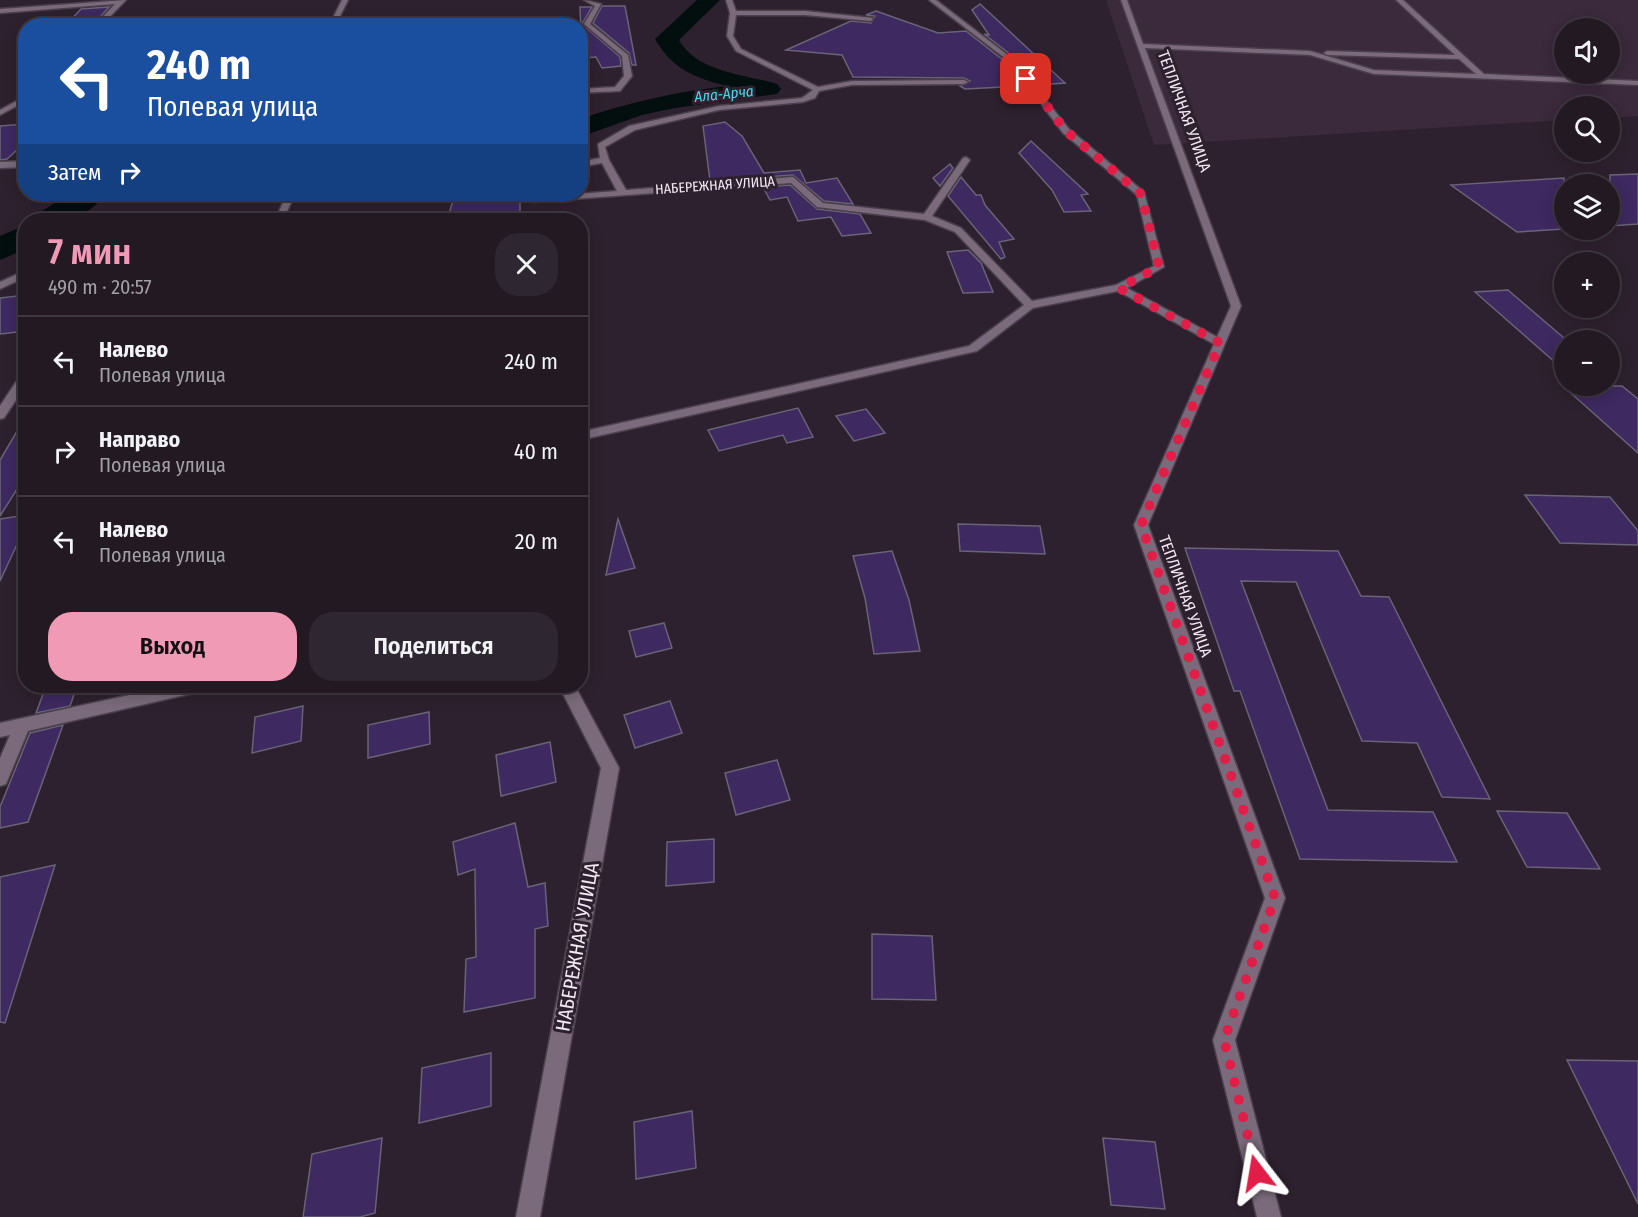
<!DOCTYPE html>
<html lang="ru">
<head>
<meta charset="utf-8">
<style>
	body { margin:0; font-family:"Fira Sans Condensed",sans-serif; background:#2e2630; color:#f1f3f6; height:100vh; display:flex; flex-direction:column; font-size:22px; white-space:nowrap }
	* { box-sizing:border-box; margin:0 }
	p { font-size:20px; color:#a2a0a6 }
	.icon { flex:none; width:33px; height:33px; fill:none; stroke:currentColor; stroke-width:2; stroke-linecap:round; stroke-linejoin:round }
	.map { position:relative; flex:1; overflow:hidden }
	.sheet { position:absolute; left:18px; top:213px; width:570px; height:480px; display:flex; flex-direction:column; background:#221923; border-radius:24px; box-shadow:0 3px 15px #0003,0 0 0 2px #3f3841 }
	.sheet>* { flex:none }
	.top-card { position:absolute; left:18px; top:18px; width:570px; height:183px; border-radius:24px; box-shadow:0 3px 15px #0003,0 0 0 2px #3f3841; background:#1a4fa0; color:#fff; overflow:hidden }
	.fabs { position:absolute; left:1554px; top:18px; display:grid; gap:12px }
	.fabs a { display:grid; place-items:center; width:66px; height:66px; border-radius:50%; background:#221923; box-shadow:0 3px 15px #0003,0 0 0 2px #3f3841; font-size:30px }
	.pin { position:absolute; display:grid; place-items:center; width:51px; height:51px; color:#fff; margin:-26px; border-radius:12px; box-shadow:0 3px 9px #0006 }
	.me { position:absolute; width:66px; margin:-33px; rotate:346deg; stroke-linejoin:round; filter:drop-shadow(0 0 4px #0008) }
	.turn { display:flex; align-items:center; gap:21px; height:126px; padding:0 30px; font-size:27px }
	.turn .icon { width:78px; height:78px; stroke-width:2.5 }
	.turn b { display:block; font-size:42px; line-height:51px }
	.then { display:flex; align-items:center; height:57px; padding:0 30px; background:#0003; gap:12px; font-size:22px }
	.round { display:grid; place-items:center; flex:none; width:63px; height:63px; border-radius:24px; background:#2e2630 }
	.overview { display:flex; align-items:center; justify-content:space-between; height:102px; padding:0 30px }
	h1 { font-size:36px; font-weight:600; line-height:45px; color:#f09ab6 }
	.action { display:flex; gap:12px; margin-top:auto; padding:12px 30px }
	.action a { flex:1; height:69px; border-radius:24px; background:#f09ab6; color:#111; font-size:24px; font-weight:600; line-height:69px; text-align:center }
	.action a+a { background:#2e2630; color:#f1f3f6 }
	ul { padding:0; list-style:none }
	li { display:flex; align-items:center; gap:18px; height:90px; padding:0 30px; border-top:2px solid #3f3841 }
	li div { flex:1 }
	li b { display:block; font-size:22px }
	li em { font-style:normal }
	.map>svg:first-child { display:block }
	.built { fill:#3b293c; fill-rule:evenodd }
	.lines { fill:none; stroke-linecap:round; stroke-linejoin:round }
	.river { fill:#030e0f; fill-rule:evenodd }
	.building { fill:#3e2960; stroke:#696377; stroke-width:1.5 }
	.minor-casing { stroke:#4b3f4b; stroke-width:3 }
	.minor { fill:#7a6a7b; fill-rule:evenodd }
	.route { stroke:#e11d48; stroke-width:10; stroke-dasharray:0 18 }
	.labels { text-anchor:middle; stroke-width:6; stroke-linejoin:round; paint-order:stroke }
	.far-street-label { font-size:14px; fill:#f1e8f1; stroke:#2e212f }
	.far-water-label { font-size:15px; font-style:italic; fill:#46daeb; stroke:#2e212f }
	.street-label { font-size:16px; fill:#f1e8f1; stroke:#2e212f }
	.near-street-label { font-size:20px; fill:#f1e8f1; stroke:#2e212f }
</style>
</head>
<body>
<div class="map">
<svg width="1638" height="1217" viewBox="0 0 1638 1217">
	<rect width="100%" height="100%" fill="#2e212f"/>
	<path class="built" d="M1106 0H1638V116L1610 118V106H1564V120L1154 145ZM1564 28H1610V74H1564Z"/>
	<g class="lines">
		<g class="river">
			<path d="M697 0H720L679 40C698 73 744 74 777 84L781 89 777 94 675 108 642 115 580 137V119C629 102 676 92 727 86 695 78 672 69 655 39Z"/>
			<path d="M69 194H105C86 221 63 220 34 220L39 213Z"/>
			<path d="M26 225V249L0 260V236Z"/>
		</g>
	</g>
	<g class="building">
		<path d="M980 4 1065 83 1037 85 1015 58 984 34 989 35 972 10Z"/>
		<path d="M602 6H625L636 65H632L629 53 593 23Z"/>
		<path d="M109 7 92 26H65L81 9Z"/>
		<path d="M580 7H592L582 24 620 57 621 66 602 68 596 57 582 58Z"/>
		<path d="M876 11 938 33 966 31 1008 64 1025 86 965 89 960 86 970 81 964 78 853 77 842 55 786 50 851 21 871 23 875 16 866 15Z"/>
		<path d="M725 122 742 136 764 173 800 170 806 183 837 178 853 204 824 201 793 175 710 181 703 126Z"/>
		<path d="M26 124V142L7 159 0 160V126Z"/>
		<path d="M1031 141 1088 194 1081 195 1091 211 1064 212 1052 190 1019 153Z"/>
		<path d="M950 164 953 168 940 186 933 178Z"/>
		<path d="M1638 174V224L1610 226V175Z"/>
		<path d="M961 177 976 195H981L985 205 1014 239 999 242 1005 257 1001 259 948 196Z"/>
		<path d="M1564 178V229L1517 232 1451 185Z"/>
		<path d="M790 185 817 209 860 214 871 233 842 236 831 217 798 221 787 197 770 200 763 187Z"/>
		<path d="M455 194H520V220H447Z"/>
		<path d="M968 250 981 263 993 292 963 293 947 252Z"/>
		<path d="M1508 290 1564 338V370L1475 292Z"/>
		<path d="M26 295V331L0 334V298Z"/>
		<path d="M1563 386H1622L1638 399V453Z"/>
		<path d="M798 408 813 437 787 443 783 435 719 451 708 430Z"/>
		<path d="M866 409 885 433 854 441 836 416Z"/>
		<path d="M26 416V475L0 516V460Z"/>
		<path d="M1525 495 1610 497 1638 531V545L1560 543Z"/>
		<path d="M26 515V525L0 581V519Z"/>
		<path d="M618 519 635 568 606 575Z"/>
		<path d="M958 524 1040 526 1045 554 960 551Z"/>
		<path d="M1185 548 1338 551 1361 596 1389 597 1490 799 1442 797 1417 743 1362 741 1296 582 1241 581 1328 810 1433 812 1457 862 1300 859 1240 691H1234Z"/>
		<path d="M892 551 909 600 920 651 874 654 865 598 853 556Z"/>
		<path d="M664 623 672 648 636 657 629 631Z"/>
		<path d="M46 686H77L70 706 36 713Z"/>
		<path d="M670 701 682 733 635 748 624 715Z"/>
		<path d="M303 706 301 741 252 753 255 717Z"/>
		<path d="M429 712 430 744 368 758V725Z"/>
		<path d="M63 725 28 822 0 828V807L30 733Z"/>
		<path d="M550 742 556 782 501 796 496 755Z"/>
		<path d="M777 760 790 800 736 815 725 773Z"/>
		<path d="M1497 811 1567 813 1600 869 1527 867Z"/>
		<path d="M515 823 528 887 545 883 548 926 535 929V998L464 1012 466 959 476 957 475 869 458 875 453 842Z"/>
		<path d="M714 839V882L666 886 667 842Z"/>
		<path d="M55 865 5 1023 0 1022V877Z"/>
		<path d="M872 934 932 936 936 1000 872 999Z"/>
		<path d="M491 1053V1106L419 1123 422 1068Z"/>
		<path d="M1567 1060 1638 1061V1204Z"/>
		<path d="M692 1111 696 1168 636 1179 634 1122Z"/>
		<path d="M382 1138 375 1213 360 1217H303L312 1154Z"/>
		<path d="M1103 1138 1155 1142 1165 1209 1111 1205Z"/>
	</g>
	<g class="lines">
		<defs>
			<g id="minor">
				<path d="M126 0 101 26H94L115 4 0 13V9Z"/>
				<path d="M342 0H348L335 26H329Z"/>
				<path d="M584 0 601 4 590 24 628 55 632 76 620 91 580 93V89L615 87 624 76 622 56 584 24 595 6Z"/>
				<path d="M726 0H732L736 11H805L873 18 871 21 805 15H736L733 36 741 49 818 87 852 81 964 80 968 82 964 84 852 85 819 91 815 98 803 102 719 110 635 130 605 147 609 160 626 190 793 177 823 203 924 214 963 158 966 157 970 160 932 216 961 228 1032 301 1116 285 1154 266 1137 195 1063 133 1010 62 929 0H936L1014 60 1069 129 1144 192 1164 267 1127 288 1217 337 1231 306 1121 0H1127L1143 44 1310 51 1374 70 1476 74 1459 59 1327 55 1324 53 1327 51 1455 55 1396 0H1403L1484 74 1638 81V85L1374 74 1310 55 1145 48 1241 306 1148 525 1285 898 1235 1040 1281 1217H1257L1213 1040 1265 898 1134 525 1214 344 1118 291 1033 308 977 351 580 440V432L969 346 1024 305 955 232 925 220 817 207 791 183 533 202V198L536 197 617 191 602 163 580 167V162L600 158 598 144 629 126 719 106 802 98 813 90 736 51 727 36 730 13Z"/>
				<path d="M26 96V101L0 115V110Z"/>
				<path d="M26 161V167L0 168V162Z"/>
				<path d="M287 194H295L283 220H275Z"/>
				<path d="M26 270V277L0 289V282Z"/>
				<path d="M26 372V385L4 418 0 419V406L22 373Z"/>
				<path d="M171 686H206L204 690 198 692 28 731 6 784 0 786V758L10 735 0 737V723Z"/>
				<path d="M559 686H575L619 768 540 1217H516L601 768Z"/>
			</g>
		</defs>
		<use href="#minor" class="minor-casing"/>
		<use href="#minor" class="minor"/>
	</g>
	<g class="lines">
		<path class="route" d="M1026 79 1066 131 1141 194 1159 267 1119 288 1220 343 1141 525 1275 898 1224 1040 1257 1173"/>
	</g>
	<g class="labels">
		<g class="far-street-label">
			<text transform="translate(715 185) rotate(-4)" y="5">НАБЕРЕЖНАЯ УЛИЦА</text>
		</g>
		<g class="far-water-label">
			<text transform="translate(724 94) rotate(-6)" y="5">Ала-Арча</text>
		</g>
		<g class="street-label">
			<text transform="translate(1185 111) rotate(70)" y="6">ТЕПЛИЧНАЯ УЛИЦА</text>
			<text transform="translate(1186 596) rotate(70)" y="6">ТЕПЛИЧНАЯ УЛИЦА</text>
		</g>
		<g class="near-street-label">
			<text transform="translate(577 947) rotate(-80)" y="7">НАБЕРЕЖНАЯ УЛИЦА</text>
		</g>
	</g>
</svg>
<div class="fabs">
<a><svg class="icon" aria-label="sound" viewBox="0 0 24 24"><path d="M4 9h4l5-4v14l-5-4H4zM17 9q2 3 0 6"/></svg></a>
<a><svg class="icon" aria-label="search" viewBox="0 0 24 24"><circle cx="10" cy="10" r="6"/><path d="M15 15l6 6"/></svg></a>
<a><svg class="icon" aria-label="layers" viewBox="0 0 24 24"><path d="M12 4l9 5-9 5-9-5zM3 14l9 5 9-5"/></svg></a>
<a>+</a>
<a>−</a>
</div>
<div class="pin" style="left:1026px;top:79px;background:#d93025"><svg class="icon" aria-label="arrive" viewBox="0 0 24 24"><path d="M6 21V4h12l-3 4 3 4H6"/></svg></div>
<svg class="me" style="left:1257px;top:1173px" viewBox="-20 -20 40 40"><path d="M0-17L14 15 0 8-14 15z" fill="#e11d48" stroke="#fff" stroke-width="4"/></svg>
<div class="top-card">
<div class="turn"><svg class="icon" aria-label="left" viewBox="0 0 24 24"><path d="M17 20v-9H6M10 6l-5 5 5 5"/></svg><div><b>240 m</b>Полевая улица</div></div>
<div class="then">Затем<svg class="icon" aria-label="right" viewBox="0 0 24 24"><path d="M7 20v-9h11M14 6l5 5-5 5"/></svg></div>
</div>
<section class="sheet">
<div class="overview"><div><h1>7 мин</h1><p>490 m · 20:57</p></div><a class="round"><svg class="icon" aria-label="close" viewBox="0 0 24 24"><path d="M6 6l12 12M18 6L6 18"/></svg></a></div>
<ul>
<li><svg class="icon" aria-label="left" viewBox="0 0 24 24"><path d="M17 20v-9H6M10 6l-5 5 5 5"/></svg><div><b>Налево</b><p>Полевая улица</p></div><em>240 m</em></li>
<li><svg class="icon" aria-label="right" viewBox="0 0 24 24"><path d="M7 20v-9h11M14 6l5 5-5 5"/></svg><div><b>Направо</b><p>Полевая улица</p></div><em>40 m</em></li>
<li><svg class="icon" aria-label="left" viewBox="0 0 24 24"><path d="M17 20v-9H6M10 6l-5 5 5 5"/></svg><div><b>Налево</b><p>Полевая улица</p></div><em>20 m</em></li>
</ul>
<div class="action"><a>Выход</a><a>Поделиться</a></div>
</section>
</div>
</body>
</html>
